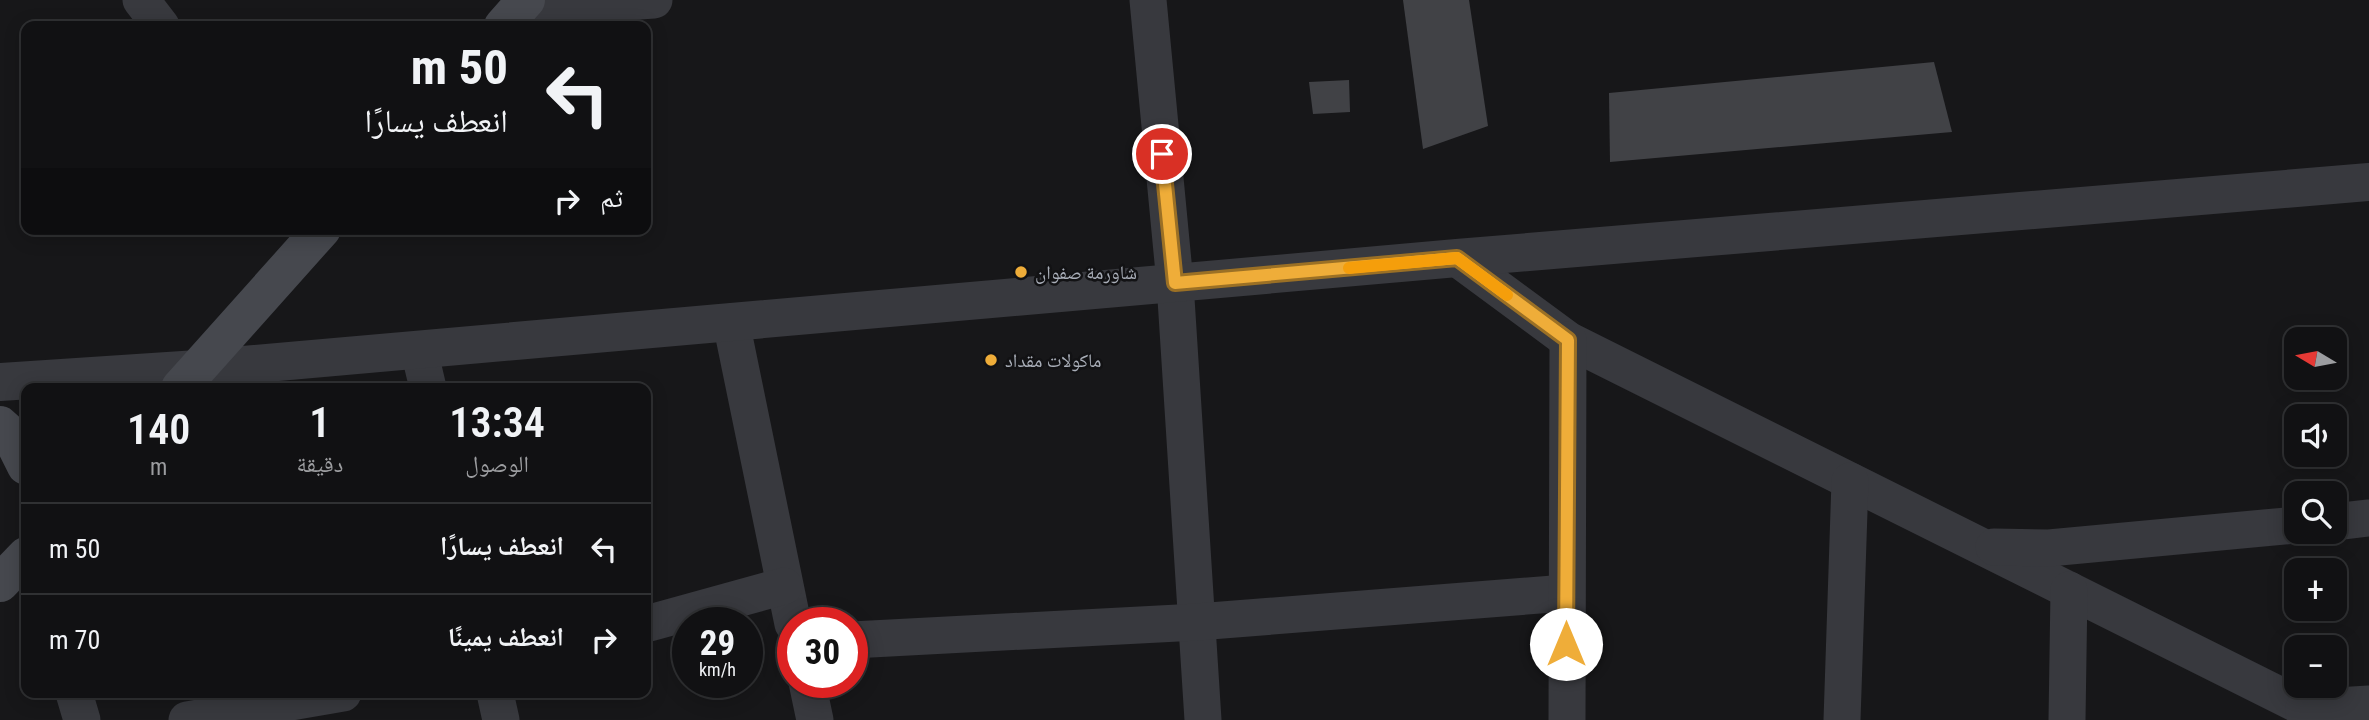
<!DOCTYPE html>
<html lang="ar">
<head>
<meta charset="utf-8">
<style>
	body { margin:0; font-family:"Roboto Condensed","Noto Naskh Arabic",sans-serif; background:#1e1f21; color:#f1f3f6; direction:rtl; height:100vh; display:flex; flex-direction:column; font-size:26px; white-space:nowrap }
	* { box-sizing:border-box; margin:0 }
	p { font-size:23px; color:#9c9da0 }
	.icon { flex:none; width:38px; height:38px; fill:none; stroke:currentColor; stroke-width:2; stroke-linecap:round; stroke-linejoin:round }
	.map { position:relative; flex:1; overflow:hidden; direction:ltr }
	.drawer { position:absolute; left:21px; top:383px; width:630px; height:315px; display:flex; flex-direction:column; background:#111113; border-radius:14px; box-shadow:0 4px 18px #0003,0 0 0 2px #303133; direction:rtl }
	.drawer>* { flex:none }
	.banner { position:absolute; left:21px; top:21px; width:630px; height:214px; border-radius:14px; box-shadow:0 4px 18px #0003,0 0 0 2px #303133; direction:rtl; background:#111113; color:#f1f3f6; overflow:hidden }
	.needle { width:46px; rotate:280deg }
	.tools { position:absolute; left:2284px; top:327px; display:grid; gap:14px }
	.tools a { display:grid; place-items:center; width:63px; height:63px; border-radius:14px; background:#111113; box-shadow:0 4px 18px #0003,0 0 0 2px #303133; font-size:35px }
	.speed { position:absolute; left:672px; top:607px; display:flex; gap:14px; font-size:35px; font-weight:700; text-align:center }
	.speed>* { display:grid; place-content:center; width:91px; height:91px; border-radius:50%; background:#111113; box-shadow:0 4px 18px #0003,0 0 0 2px #303133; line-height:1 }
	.speed small { font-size:18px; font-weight:400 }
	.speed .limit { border:10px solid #d22; background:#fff; color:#111 }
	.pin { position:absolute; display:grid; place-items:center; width:60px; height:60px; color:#fff; margin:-30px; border:4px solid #fff; border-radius:50%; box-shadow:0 2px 7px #0007 }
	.me { position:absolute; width:77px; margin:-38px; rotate:0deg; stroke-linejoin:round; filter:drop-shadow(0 0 5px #0008) }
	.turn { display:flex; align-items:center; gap:24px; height:147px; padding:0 28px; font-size:32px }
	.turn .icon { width:91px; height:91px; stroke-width:2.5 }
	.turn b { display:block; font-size:49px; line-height:60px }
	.then { display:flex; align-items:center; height:66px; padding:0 28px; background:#0003; gap:14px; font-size:26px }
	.eta { display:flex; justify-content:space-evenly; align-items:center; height:119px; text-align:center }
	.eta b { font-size:42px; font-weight:600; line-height:49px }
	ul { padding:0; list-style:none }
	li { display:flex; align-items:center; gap:21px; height:91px; padding:0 28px; border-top:2px solid #303133 }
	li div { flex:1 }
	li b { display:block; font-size:26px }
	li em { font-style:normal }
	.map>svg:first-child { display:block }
	.building { fill:#414246 }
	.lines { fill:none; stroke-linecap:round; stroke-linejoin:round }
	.minor { stroke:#38393e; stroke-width:37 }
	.tertiary { stroke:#38393e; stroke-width:38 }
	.secondary { stroke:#46484e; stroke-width:38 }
	.route-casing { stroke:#9b7025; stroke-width:18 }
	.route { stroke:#efad39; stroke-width:12 }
	.slow { stroke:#f59e0b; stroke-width:12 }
	.poi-dot { fill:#efad39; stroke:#121214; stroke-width:2.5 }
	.labels { text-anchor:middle; stroke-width:5; stroke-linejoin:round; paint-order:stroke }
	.poi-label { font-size:19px; fill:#a9aeb8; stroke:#121214; text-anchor:start }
</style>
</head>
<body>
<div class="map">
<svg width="2369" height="720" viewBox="0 0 2369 720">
	<rect width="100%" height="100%" fill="#171719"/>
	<g class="building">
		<path d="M1403 0H1469L1488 126 1423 149Z"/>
		<path d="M1934 62 1952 132 1610 162 1609 93Z"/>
		<path d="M1349 80 1350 112 1313 114 1309 82Z"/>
	</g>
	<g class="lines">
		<g class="minor">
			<path d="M141 0 161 26"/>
			<path d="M1148 0 1175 283 1203 720"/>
			<path d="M518 9 654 0"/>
			<path d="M1457 258 1568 340 2329 720"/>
			<path d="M731 322 793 624"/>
			<path d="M419 350 428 388"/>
			<path d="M2334 522 2369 518"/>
			<path d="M1994 547 2049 548 2296 525"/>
			<path d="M646 624 784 586"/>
			<path d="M852 640 1197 622 1566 593"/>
			<path d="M807 682 815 720"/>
			<path d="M74 693 82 720"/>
			<path d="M495 693 501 720"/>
			<path d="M2304 712V708L2369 704"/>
			<path d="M187 720 343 693"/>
			<path d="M1567 720 1568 340"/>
			<path d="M1842 720 1850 481"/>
			<path d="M2067 720 2069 590"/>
		</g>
		<path class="tertiary" d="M0 382 198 369 1457 258 2369 182"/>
		<g class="secondary">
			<path d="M503 26 526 0"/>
			<path d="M180 388 322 229"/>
			<path d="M0 425 10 434 26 466"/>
			<path d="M0 583 26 556"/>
		</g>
	</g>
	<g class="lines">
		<defs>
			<path id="route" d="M1162 154 1175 283 1457 258 1568 340 1566 644"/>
		</defs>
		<use href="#route" class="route-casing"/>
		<use href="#route" class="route"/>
		<path class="slow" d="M1349 268 1457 258 1507 295"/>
	</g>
	<g class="poi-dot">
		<circle cx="1021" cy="272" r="7"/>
		<circle cx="991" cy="360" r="7"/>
	</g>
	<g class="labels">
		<g class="poi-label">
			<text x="1035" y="279">شاورمة صفوان</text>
			<text x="1005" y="367">ماكولات مقداد</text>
		</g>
	</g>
</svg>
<div class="tools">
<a><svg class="needle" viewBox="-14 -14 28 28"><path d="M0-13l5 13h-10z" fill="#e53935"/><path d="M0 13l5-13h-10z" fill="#9c9da0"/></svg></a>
<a><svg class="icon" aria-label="sound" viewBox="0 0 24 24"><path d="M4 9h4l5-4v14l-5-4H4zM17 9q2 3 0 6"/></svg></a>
<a><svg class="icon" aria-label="search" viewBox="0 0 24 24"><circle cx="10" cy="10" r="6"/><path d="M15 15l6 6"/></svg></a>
<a>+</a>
<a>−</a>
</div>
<div class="speed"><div>29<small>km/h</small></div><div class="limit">30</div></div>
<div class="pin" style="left:1162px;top:154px;background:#d93025"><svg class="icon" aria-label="arrive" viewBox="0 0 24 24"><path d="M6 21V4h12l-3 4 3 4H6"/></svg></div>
<svg class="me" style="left:1566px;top:644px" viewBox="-20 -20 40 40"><circle r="19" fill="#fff"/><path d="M0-13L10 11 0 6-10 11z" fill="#efad39"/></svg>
<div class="banner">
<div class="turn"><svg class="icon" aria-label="left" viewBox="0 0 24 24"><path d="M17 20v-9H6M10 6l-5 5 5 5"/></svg><div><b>50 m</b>انعطف يسارًا</div></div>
<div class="then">ثم<svg class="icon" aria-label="right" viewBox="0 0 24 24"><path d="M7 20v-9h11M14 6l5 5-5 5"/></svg></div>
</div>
<section class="drawer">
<div class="eta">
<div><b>13:34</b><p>الوصول</p></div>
<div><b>1</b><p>دقيقة</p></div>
<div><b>140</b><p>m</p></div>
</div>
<ul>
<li><svg class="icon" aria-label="left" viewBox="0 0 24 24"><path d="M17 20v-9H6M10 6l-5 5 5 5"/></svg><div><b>انعطف يسارًا</b></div><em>50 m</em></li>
<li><svg class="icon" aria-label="right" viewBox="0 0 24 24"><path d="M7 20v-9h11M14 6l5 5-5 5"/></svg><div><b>انعطف يمينًا</b></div><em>70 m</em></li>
</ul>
</section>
</div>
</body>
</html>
